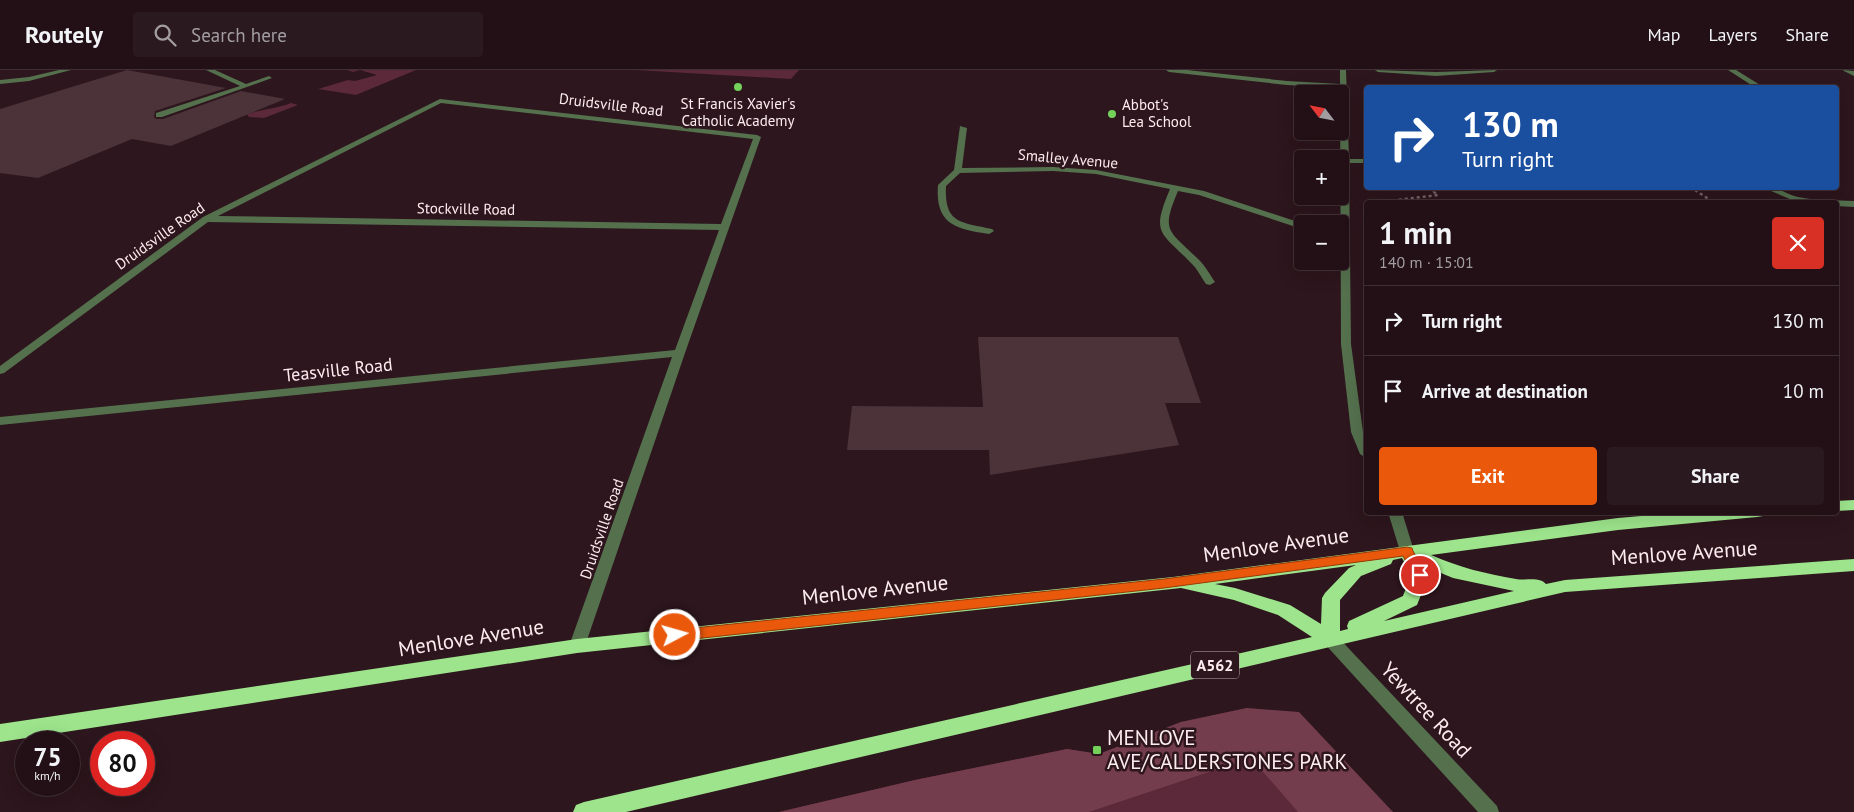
<!DOCTYPE html>
<html lang="en">
<head>
<meta charset="utf-8">
<style>
	body { margin:0; font-family:"PT Sans",sans-serif; background:#2a191f; color:#f1f3f6; height:100vh; display:flex; flex-direction:column; font-size:19px; white-space:nowrap }
	* { box-sizing:border-box; margin:0 }
	p { font-size:16px; color:#a29da1 }
	.icon { flex:none; width:28px; height:28px; fill:none; stroke:currentColor; stroke-width:2; stroke-linecap:round; stroke-linejoin:round }
	.map { position:relative; flex:1; overflow:hidden }
	.details { position:absolute; left:1364px; top:130px; width:475px; height:315px; display:flex; flex-direction:column; background:#221016; border-radius:5px; box-shadow:0 5px 20px #0002,0 0 0 1px #3f3035 }
	.details>* { flex:none }
	.guide { position:absolute; left:1364px; top:15px; width:475px; height:105px; border-radius:5px; box-shadow:0 5px 20px #0002,0 0 0 1px #3f3035; background:#1a4fa0; color:#fff; overflow:hidden }
	.needle { width:32px; rotate:302deg }
	.buttons { position:absolute; left:1294px; top:15px; display:grid; gap:10px }
	.buttons a { display:grid; place-items:center; width:55px; height:55px; border-radius:5px; background:#221016; box-shadow:0 5px 20px #0002,0 0 0 1px #3f3035; font-size:25px }
	.speed { position:absolute; left:15px; top:661px; display:flex; gap:10px; font-size:25px; font-weight:700; text-align:center }
	.speed>* { display:grid; place-content:center; width:65px; height:65px; border-radius:50%; background:#221016; box-shadow:0 5px 20px #0002,0 0 0 1px #3f3035; line-height:1 }
	.speed small { font-size:12px; font-weight:400 }
	.speed .limit { border:8px solid #d22; background:#fff; color:#111 }
	.pin { position:absolute; display:grid; place-items:center; width:42px; height:42px; color:#fff; margin:-21px; border:2px solid #fff; border-radius:50%; box-shadow:0 1px 5px #0007 }
	.me { position:absolute; width:55px; margin:-28px; rotate:84deg; stroke-linejoin:round; filter:drop-shadow(0 0 4px #0008) }
	.turn { display:flex; align-items:center; gap:18px; height:105px; padding:0 15px; font-size:22px }
	.turn .icon { width:65px; height:65px; stroke-width:2.5 }
	.turn b { display:block; font-size:35px; line-height:42px }
	.round { display:grid; place-items:center; flex:none; width:52px; height:52px; border-radius:5px; background:#2a191f }
	.head { display:flex; align-items:center; justify-content:space-between; height:85px; padding:0 15px }
	h1 { font-size:30px; font-weight:600; line-height:38px }
	.cta { display:flex; gap:10px; margin-top:auto; padding:10px 15px }
	.cta a { flex:1; height:58px; border-radius:5px; background:#ea580c; color:#fff; font-size:20px; font-weight:600; line-height:58px; text-align:center }
	.cta a+a { background:#2a191f; color:#f1f3f6 }
	ul { padding:0; list-style:none }
	li { display:flex; align-items:center; gap:15px; height:70px; padding:0 15px; border-top:1px solid #3f3035 }
	li div { flex:1 }
	li b { display:block; font-size:19px }
	li em { font-style:normal }
	header { display:flex; align-items:center; gap:30px; box-sizing:border-box; height:70px; padding:0 25px; background:#221016; border-bottom:1px solid #3f3035 }
	header strong { font-size:24px }
	nav { display:flex; gap:28px; margin-inline-start:auto; font-size:18px }
	.search { width:350px; height:45px; background:#2a191f; display:flex; align-items:center; gap:12px; box-sizing:border-box; padding:0 18px; border-radius:5px; color:#a29da1; font-size:19px }
	.map>svg:first-child { display:block }
	.green { fill:#5b2939 }
	.forest { fill:#733d4d }
	.building { fill:#4c3239 }
	.lines { fill:none; stroke-linecap:round; stroke-linejoin:round }
	.path-far1 { stroke:#766167; stroke-width:2; stroke-dasharray:2.5 2.5; stroke-linecap:butt }
	.path { stroke:#766167; stroke-width:2.5; stroke-dasharray:3 3; stroke-linecap:butt }
	.minor { fill:#54704d; fill-rule:evenodd }
	.highway { fill:#9de48c; fill-rule:evenodd }
	.route { fill:#ea580c; stroke:#983908 }
	.poi-dot { fill:#74d25b; stroke:#2d161d; stroke-width:2 }
	.labels { text-anchor:middle; stroke-width:5; stroke-linejoin:round; paint-order:stroke }
	.far-poi-label { font-size:15px; fill:#fdecf0; stroke:#2d161d }
	.far-street-label { font-size:15px; fill:#fdecf0; stroke:#2d161d }
	.shield { fill:#2d161d; stroke:#bfacb1; stroke-width:1 }
	.shield-label { font-size:16px; font-weight:bold; fill:#fdecf0 }
	.street-label { font-size:18px; fill:#fdecf0; stroke:#2d161d }
	.near-street-label { font-size:21px; fill:#fdecf0; stroke:#2d161d }
	.near-poi-label { font-size:21px; fill:#fdecf0; stroke:#2d161d; text-anchor:start }
</style>
</head>
<body>
<header>
<strong>Routely</strong>
<div class="search"><svg class="icon" aria-label="search" viewBox="0 0 24 24"><circle cx="10" cy="10" r="6"/><path d="M15 15l6 6"/></svg>Search here</div>
<nav><a>Map</a><a>Layers</a><a>Share</a></nav>
</header>
<div class="map">
<svg width="1854" height="742" viewBox="0 0 1854 742">
	<rect width="100%" height="100%" fill="#2d161d"/>
	<g class="green">
		<path d="M347 0H416L356 25 318 19 348 10 355 11 377 5 360 0 353 2Z"/>
		<path d="M636 0H799L791 9Z"/>
		<path d="M291 33 298 35 264 48 249 47 247 44C262 39 276 39 291 33Z"/>
		<path d="M1247 638 1393 742H779L915 710 1067 679 1099 684 1181 652Z"/>
	</g>
	<path class="forest" d="M1247 638 1299 642 1393 742H1298L1251 688 1089 742H779L915 710 1067 679 1099 684 1181 652Z"/>
	<g class="building">
		<path d="M127 0 226 18 155 41 154 47 156 49H163L241 21 285 29 171 76 132 69 38 108 0 103V39Z"/>
		<path d="M978 267H1178L1201 333H1165L1179 375 990 405 989 380H847L852 336 983 337Z"/>
	</g>
	<g class="lines">
		<g class="path-far1">
			<path d="M1428 118 1433 121"/>
			<path d="M1461 118H1465"/>
			<path d="M1692 118 1697 121"/>
		</g>
		<g class="path">
			<path d="M1695 120 1713 132"/>
			<path d="M1381 132 1438 125 1431 120"/>
		</g>
		<g class="minor">
			<path d="M59 0H71L29 11 0 14V10L29 7Z"/>
			<path d="M206 0H215L246 14 269 6 272 8 162 47H156V43L240 16Z"/>
			<path d="M1166 0H1187L1287 11 1340 14V0H1346L1349 89H1366V93H1349L1351 274 1363 362 1366 369V388L1360 384 1351 362 1341 274 1340 18 1287 15 1169 2Z"/>
			<path d="M1375 0 1436 2 1497 0 1494 2 1436 6 1378 2Z"/>
			<path d="M1728 0H1736L1765 18H1756Z"/>
			<path d="M1843 0 1854 1V6L1844 1Z"/>
			<path d="M440 29 757 65 761 67 685 283 585 576 583 580 577 582 571 580 569 576 672 287 0 355V347L675 280 719 160 208 152 4 303 0 304V296L203 147ZM441 33 753 69 721 154 218 146Z"/>
			<path d="M960 56 967 58 962 98 1053 97 1096 100 1204 121 1304 154H1302V159L1299 158 1199 125 1178 121C1161 161 1168 160 1196 187 1204 194 1209 203 1215 212L1210 215 1206 214C1201 207 1197 198 1190 192 1160 161 1151 164 1170 119L1096 104 1053 101 960 103 946 116C944 154 961 152 992 159L994 161 989 164C955 159 935 154 938 115L954 100Z"/>
			<path d="M1764 118C1777 116 1786 124 1798 127 1817 131 1836 130 1854 131V137L1836 136V132H1797Z"/>
			<path d="M1388 442H1402L1414 481 1412 484H1402L1400 481Z"/>
			<path d="M1330 563 1336 565 1497 736 1499 742H1478L1324 573 1322 569 1324 565Z"/>
		</g>
		<g class="highway">
			<path d="M1854 430V440L1836 441V431Z"/>
			<path d="M1688 442H1765L1763 446 1757 447 1618 460 1431 485C1458 497 1486 504 1516 509 1526 511 1539 506 1546 514L1565 510 1854 489V501L1565 522 626 742H573L576 735 584 732 1312 567 1278 545 1234 530 1181 518 577 583 0 672V654L577 569 1173 507 1618 448ZM1402 488 1411 505 1403 526 1349 551 1347 556 1348 559 1340 561V530L1361 506 1391 494 1393 490ZM1356 495 1349 498 1325 523 1322 528 1321 554 1290 535 1235 518 1215 514ZM1424 496 1453 508 1514 521 1384 551 1417 535 1429 505Z"/>
		</g>
	</g>
	<path class="route" d="M1407 477 1412 478 1413 481 1427 505 1425 508H1415L1403 486 1164 518 675 571 670 569 668 565 670 561 675 560 1164 509Z"/>
	<g class="poi-dot">
		<circle cx="738" cy="17" r="5"/>
		<circle cx="1112" cy="44" r="5"/>
		<rect x="1092" y="675" width="10" height="10" rx="2.5"/>
	</g>
	<g class="labels">
		<g class="far-poi-label">
			<text x="738" y="39">St Francis Xavier's<tspan x="738" dy="17">Catholic Academy</tspan></text>
			<text x="1122" y="40" text-anchor="start">Abbot's<tspan x="1122" dy="17">Lea School</tspan></text>
		</g>
		<g class="far-street-label">
			<text transform="translate(611 35) rotate(7)" y="5">Druidsville Road</text>
			<text transform="translate(1068 89) rotate(5)" y="5">Smalley Avenue</text>
			<text transform="translate(466 139) rotate(1)" y="5">Stockville Road</text>
			<text transform="translate(160 166) rotate(-35)" y="5">Druidsville Road</text>
			<text transform="translate(602 459) rotate(-71)" y="5">Druidsville Road</text>
		</g>
		<rect class="shield" x="1191" y="581.5" width="48" height="27" rx="4"/>
		<g class="shield-label">
			<text x="1215" y="601">A562</text>
		</g>
		<g class="street-label">
			<text transform="translate(338 300) rotate(-6)" y="6">Teasville Road</text>
		</g>
		<g class="near-street-label">
			<text transform="translate(1276 475) rotate(-8)" y="7">Menlove Avenue</text>
			<text transform="translate(1684 483) rotate(-4)" y="7">Menlove Avenue</text>
			<text transform="translate(875 520) rotate(-6)" y="7">Menlove Avenue</text>
			<text transform="translate(471 568) rotate(-9)" y="7">Menlove Avenue</text>
			<text transform="translate(1426 640) rotate(47)" y="7">Yewtree Road</text>
		</g>
		<g class="near-poi-label">
			<text x="1107" y="675">MENLOVE<tspan x="1107" dy="24">AVE/CALDERSTONES PARK</tspan></text>
		</g>
	</g>
</svg>
<div class="buttons">
<a><svg class="needle" viewBox="-14 -14 28 28"><path d="M0-13l5 13h-10z" fill="#e53935"/><path d="M0 13l5-13h-10z" fill="#a29da1"/></svg></a>
<a>+</a>
<a>−</a>
</div>
<div class="speed"><div>75<small>km/h</small></div><div class="limit">80</div></div>
<div class="pin" style="left:1420px;top:505px;background:#d93025"><svg class="icon" aria-label="arrive" viewBox="0 0 24 24"><path d="M6 21V4h12l-3 4 3 4H6"/></svg></div>
<svg class="me" style="left:675px;top:565px" viewBox="-20 -20 40 40"><circle r="17" fill="#ea580c" stroke="#fff" stroke-width="3"/><path d="M0-11L8 9 0 5-8 9z" fill="#fff"/></svg>
<div class="guide">
<div class="turn"><svg class="icon" aria-label="right" viewBox="0 0 24 24"><path d="M7 20v-9h11M14 6l5 5-5 5"/></svg><div><b>130 m</b>Turn right</div></div>
</div>
<section class="details">
<div class="head"><div><h1>1 min</h1><p>140 m · 15:01</p></div><a class="round" style="background:#d93025;color:#fff"><svg class="icon" aria-label="close" viewBox="0 0 24 24"><path d="M6 6l12 12M18 6L6 18"/></svg></a></div>
<ul>
<li><svg class="icon" aria-label="right" viewBox="0 0 24 24"><path d="M7 20v-9h11M14 6l5 5-5 5"/></svg><div><b>Turn right</b></div><em>130 m</em></li>
<li><svg class="icon" aria-label="arrive" viewBox="0 0 24 24"><path d="M6 21V4h12l-3 4 3 4H6"/></svg><div><b>Arrive at destination</b></div><em>10 m</em></li>
</ul>
<div class="cta"><a>Exit</a><a>Share</a></div>
</section>
</div>
</body>
</html>
